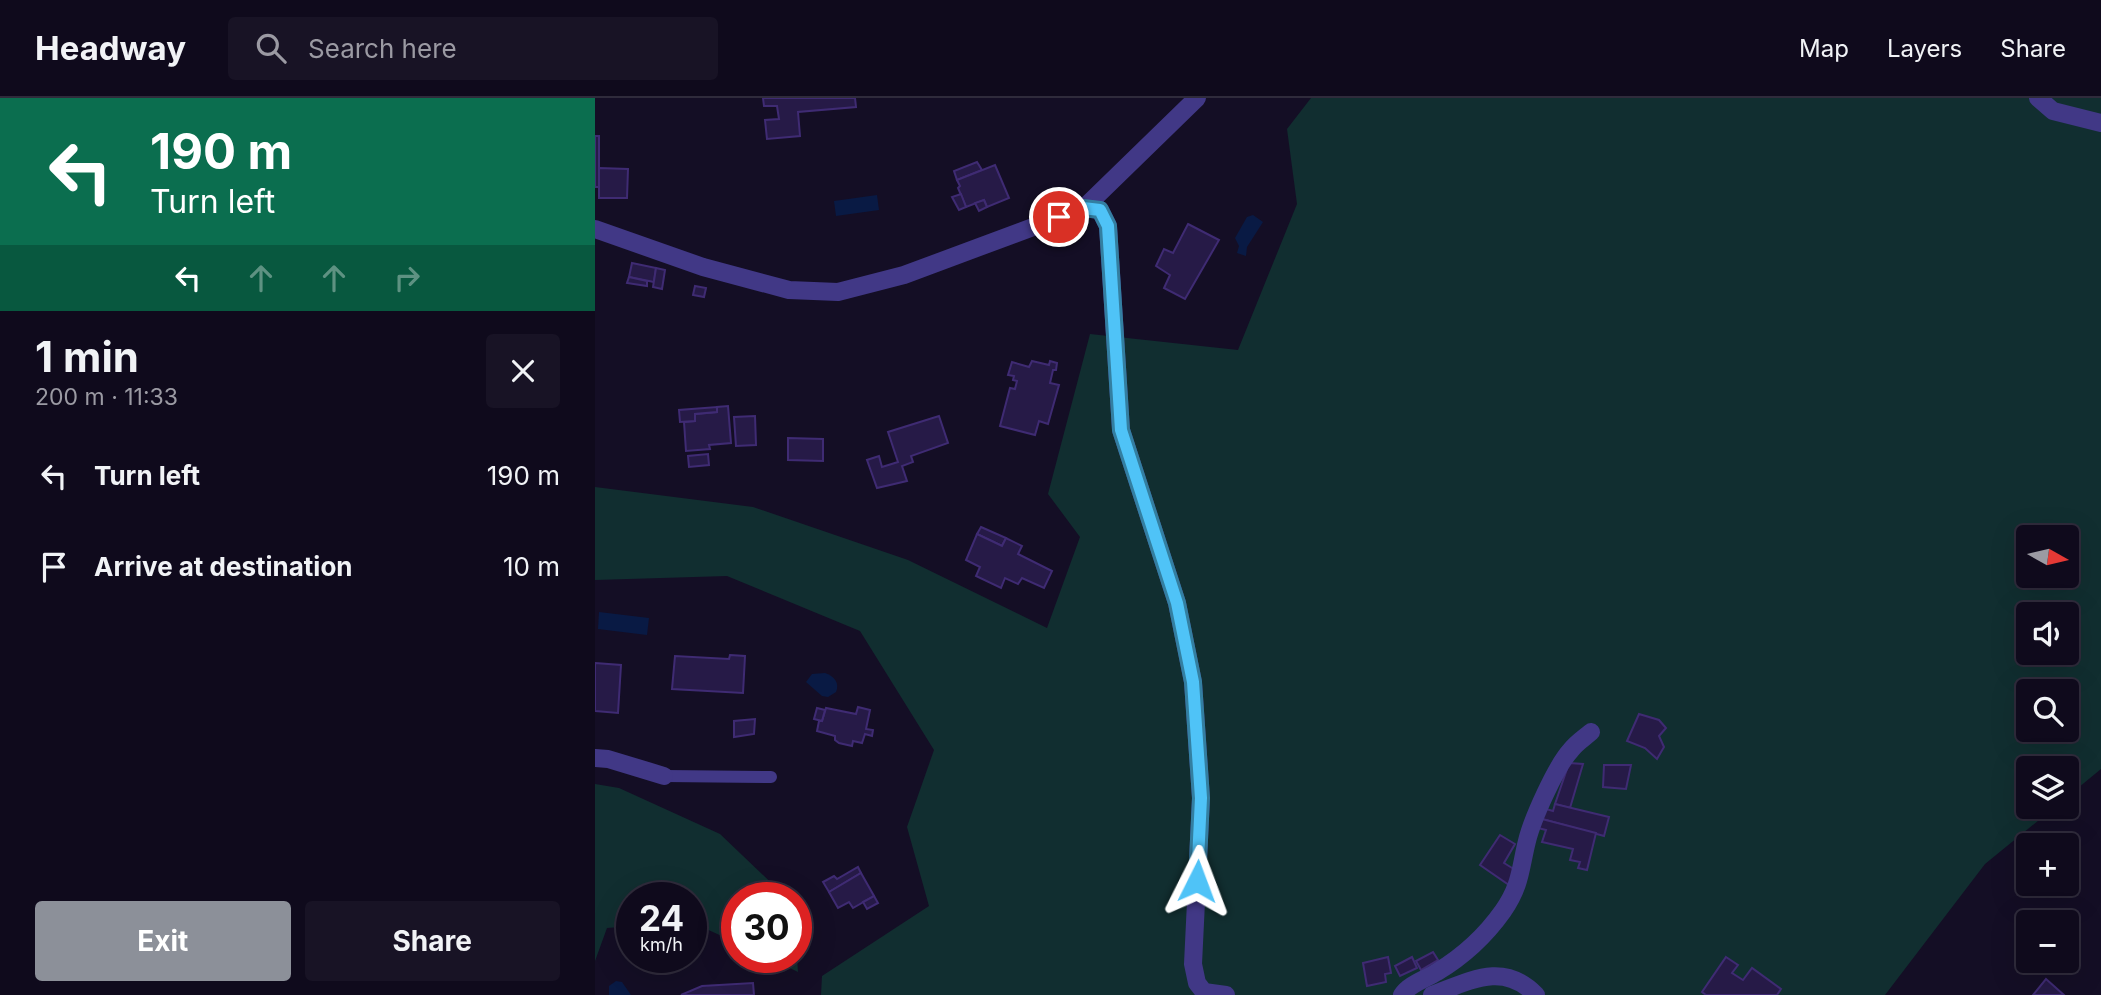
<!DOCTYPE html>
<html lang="en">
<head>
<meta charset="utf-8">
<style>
	body { margin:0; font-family:Inter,sans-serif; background:#181325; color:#f1f3f6; height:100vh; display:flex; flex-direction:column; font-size:26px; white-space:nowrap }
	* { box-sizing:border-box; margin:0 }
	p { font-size:23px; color:#9b9aa3 }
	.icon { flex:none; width:38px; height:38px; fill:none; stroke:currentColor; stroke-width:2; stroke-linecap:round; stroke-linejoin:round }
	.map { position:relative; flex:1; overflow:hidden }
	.drawer { display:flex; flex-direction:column; background:#0f0a1c; width:595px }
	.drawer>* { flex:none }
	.top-card { background:#0b6e4f; color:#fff; overflow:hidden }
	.needle { width:46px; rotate:98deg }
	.buttons { position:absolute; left:1421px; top:427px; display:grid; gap:14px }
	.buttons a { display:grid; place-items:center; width:63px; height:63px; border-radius:7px; background:#0f0a1c; box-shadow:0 7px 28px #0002,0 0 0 2px #2f2b3b; font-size:35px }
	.speed { position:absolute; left:21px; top:784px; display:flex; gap:14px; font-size:35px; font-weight:700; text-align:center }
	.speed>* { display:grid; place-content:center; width:91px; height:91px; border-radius:50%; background:#0f0a1c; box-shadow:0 7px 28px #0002,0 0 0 2px #2f2b3b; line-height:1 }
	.speed small { font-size:18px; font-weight:400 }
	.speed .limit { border:10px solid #d22; background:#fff; color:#111 }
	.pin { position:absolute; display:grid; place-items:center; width:60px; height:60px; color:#fff; margin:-30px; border:4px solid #fff; border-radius:50%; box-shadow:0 2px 7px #0007 }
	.me { position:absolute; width:77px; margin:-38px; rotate:3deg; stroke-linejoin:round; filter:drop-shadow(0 0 5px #0008) }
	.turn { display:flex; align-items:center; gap:24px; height:147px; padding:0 35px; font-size:32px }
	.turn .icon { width:91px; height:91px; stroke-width:2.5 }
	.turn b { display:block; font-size:49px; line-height:60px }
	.lanes { display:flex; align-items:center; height:66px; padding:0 35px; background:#0003; justify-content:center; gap:35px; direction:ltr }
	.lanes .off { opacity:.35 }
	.round { display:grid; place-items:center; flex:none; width:74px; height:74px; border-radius:7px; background:#181325 }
	.summary { display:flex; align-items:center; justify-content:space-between; height:119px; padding:0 35px }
	h1 { font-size:42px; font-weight:700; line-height:52px }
	.primary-button { display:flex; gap:14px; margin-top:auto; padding:14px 35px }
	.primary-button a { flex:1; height:80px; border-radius:7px; background:#8c9099; color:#fff; font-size:28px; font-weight:700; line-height:80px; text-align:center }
	.primary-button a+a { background:#181325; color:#f1f3f6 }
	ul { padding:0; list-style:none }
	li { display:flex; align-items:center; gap:21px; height:91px; padding:0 35px }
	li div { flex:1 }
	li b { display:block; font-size:26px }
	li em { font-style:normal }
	header { display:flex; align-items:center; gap:42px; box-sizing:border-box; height:98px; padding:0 35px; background:#0f0a1c; border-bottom:2px solid #2f2b3b }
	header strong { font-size:33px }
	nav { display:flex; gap:38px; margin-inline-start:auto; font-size:24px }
	.search { width:490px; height:63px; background:#181325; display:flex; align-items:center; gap:18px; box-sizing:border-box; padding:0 24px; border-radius:7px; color:#9b9aa3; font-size:26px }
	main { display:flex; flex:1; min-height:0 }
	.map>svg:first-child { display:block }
	.green { fill:#112e30; fill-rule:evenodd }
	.water { fill:#091a44 }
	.building { fill:#261a47; stroke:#3f2b73; stroke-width:2 }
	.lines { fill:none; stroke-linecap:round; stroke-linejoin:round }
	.lane { stroke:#413886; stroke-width:12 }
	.street { stroke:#413886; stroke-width:18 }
	.route-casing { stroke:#337fa1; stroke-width:18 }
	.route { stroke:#4fc3f7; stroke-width:12 }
</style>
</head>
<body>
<header>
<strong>Headway</strong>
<div class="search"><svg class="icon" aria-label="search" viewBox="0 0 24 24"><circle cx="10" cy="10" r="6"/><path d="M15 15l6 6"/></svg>Search here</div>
<nav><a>Map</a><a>Layers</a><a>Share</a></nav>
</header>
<main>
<section class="drawer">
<div class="top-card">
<div class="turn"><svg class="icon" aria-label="left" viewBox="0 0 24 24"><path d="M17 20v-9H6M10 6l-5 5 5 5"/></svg><div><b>190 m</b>Turn left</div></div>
<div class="lanes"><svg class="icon" aria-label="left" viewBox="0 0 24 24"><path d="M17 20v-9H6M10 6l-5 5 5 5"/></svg><svg class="icon off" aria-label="ahead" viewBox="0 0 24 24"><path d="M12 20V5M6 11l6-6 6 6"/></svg><svg class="icon off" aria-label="ahead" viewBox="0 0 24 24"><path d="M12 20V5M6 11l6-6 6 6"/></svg><svg class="icon off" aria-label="right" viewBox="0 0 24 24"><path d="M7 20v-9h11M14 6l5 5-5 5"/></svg></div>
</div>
<div class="summary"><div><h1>1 min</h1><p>200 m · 11:33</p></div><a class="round"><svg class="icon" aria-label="close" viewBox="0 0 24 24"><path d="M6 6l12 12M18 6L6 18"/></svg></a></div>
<ul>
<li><svg class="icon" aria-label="left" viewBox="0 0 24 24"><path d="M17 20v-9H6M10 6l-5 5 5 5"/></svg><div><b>Turn left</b></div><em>190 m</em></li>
<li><svg class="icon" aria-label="arrive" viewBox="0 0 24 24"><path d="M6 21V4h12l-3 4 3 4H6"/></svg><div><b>Arrive at destination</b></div><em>10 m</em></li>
</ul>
<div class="primary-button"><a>Exit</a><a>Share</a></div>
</section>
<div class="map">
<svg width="1506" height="897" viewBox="0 0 1506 897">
	<rect width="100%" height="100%" fill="#140e25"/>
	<g class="green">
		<path d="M716 0H1506V671L1472 699V670H1433V709H1460L1390 766 1290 897H226L227 878 334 808 312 729 339 652 265 533 132 478 0 482V389L158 409 313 462 452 530 485 439 453 396 495 236 643 252 702 106 692 31ZM1433 439H1472V478H1433ZM1433 516H1472V555H1433ZM1433 593H1472V632H1433Z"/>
		<path d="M0 686 24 690 125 736 192 800H142V845L96 824V800H37V828L12 830 0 863Z"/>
		<path d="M201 845 203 874 172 859H201Z"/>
	</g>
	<g class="water">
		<path d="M282 97 284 112 241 118 239 103Z"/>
		<path d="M658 117 668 124 652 149 651 158 642 155 644 148 640 140 652 119Z"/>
		<path d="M4 514 54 520 52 537 3 531Z"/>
		<path d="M230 575C239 578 245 585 241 594L233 599 227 598 211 584 217 576Z"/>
		<path d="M21 883 27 884 36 897H14V888Z"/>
	</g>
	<g class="building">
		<path d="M168 0H260L261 9 203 14 205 38 172 41 170 22 184 21 182 8H169Z"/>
		<rect x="0" y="38" width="4" height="51"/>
		<path d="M382 64 387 72 362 82 359 73Z"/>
		<path d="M400 67 414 100 392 109 389 102 371 109 363 90 365 88 362 82Z"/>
		<path d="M4 70 33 71 32 100H4Z"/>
		<path d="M366 96 371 109 364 112 357 99Z"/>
		<path d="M389 102 392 109 384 113 380 105Z"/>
		<path d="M593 126 624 142 590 201 569 190 575 177 561 168 569 151 578 155Z"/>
		<path d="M37 165 61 170 59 184 34 179Z"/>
		<path d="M61 170 70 172 67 191 58 189Z"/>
		<path d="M34 179 52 183V188L32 185Z"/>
		<path d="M100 188 111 190 109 199 98 197Z"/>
		<path d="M437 263 454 267 455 263 462 265 461 272H458L455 285 464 287 453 326 444 323 440 337 405 328 415 290 420 291 422 283 418 282 419 278 413 277 417 264 434 269Z"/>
		<path d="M133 308 136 345 114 347 115 351 91 353 89 324 100 323V316L122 314V309Z"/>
		<path d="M122 309V314L100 316V323L85 324 84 312Z"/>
		<path d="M160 318 161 347 141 348 139 319Z"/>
		<path d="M344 318 353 345 316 358 318 364 307 368 312 383 282 390 272 362 284 358 287 369 303 364 293 334Z"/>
		<path d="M193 340 228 341V363L193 362Z"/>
		<path d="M113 356 114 367 94 369 93 358Z"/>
		<path d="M386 429 411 440 407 448 382 436Z"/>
		<path d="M382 436 407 448 411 440 427 448 423 456 457 473 449 490 427 480 423 486 410 480 406 490 381 478 385 469 371 462Z"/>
		<path d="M135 557 150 558 148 595 77 591 80 558 134 561Z"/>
		<path d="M0 565 26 567 23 615 0 613Z"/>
		<path d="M263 609 275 612 271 631 278 632 277 638 270 636 267 645 258 643 257 648 244 645 240 642V638L222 633 224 623H227L231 610 261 616Z"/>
		<path d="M222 610 230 612 227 623 219 621Z"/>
		<path d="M1044 616 1064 622 1071 630 1064 638 1069 649 1062 661 1050 650 1032 643Z"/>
		<path d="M160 621 159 636 139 639V623Z"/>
		<path d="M974 665 988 666 975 710 960 706Z"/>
		<path d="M1009 667H1036L1031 691 1008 689Z"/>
		<path d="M960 706 1014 719 1009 738 947 721 951 711 958 713Z"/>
		<path d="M947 721 1001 735 992 772 983 770 985 764 975 762 978 751 947 744 951 732 943 730Z"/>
		<path d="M905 737 920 746 909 765 922 773 914 787 885 767Z"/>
		<path d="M263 769 266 775 234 794 228 784 239 778 242 781Z"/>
		<path d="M266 775 279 798 258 810 254 804 243 810 234 794Z"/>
		<path d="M279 798 283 805 272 811 268 804Z"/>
		<path d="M838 854 843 862 826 872 821 863Z"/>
		<path d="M793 859 796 875 790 876 791 884 772 888 768 865Z"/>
		<path d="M817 859 822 870 805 878 800 868Z"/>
		<path d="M1131 859 1143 867 1137 875 1148 882 1157 870 1186 891 1182 897H1111L1107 894Z"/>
		<path d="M1451 881 1469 897H1438Z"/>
		<path d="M158 885 159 897H86L107 888Z"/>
	</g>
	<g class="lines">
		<path class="lane" d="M69 678 176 679"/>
		<g class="street">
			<path d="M1443 0 1458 13 1506 25"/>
			<path d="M489 110 602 0"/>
			<path d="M0 131 108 169 194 192 243 194 309 177 489 110 505 112 513 128 526 332 582 505 598 584 606 700 598 866 602 885 609 894 631 897"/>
			<path d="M0 660 13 661 69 678"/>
			<path d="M807 897C814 886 831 881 842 874 867 859 891 837 908 813 926 787 925 771 932 743 937 722 961 668 976 652 981 645 989 640 996 634"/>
			<path d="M837 897C875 883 908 863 941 897"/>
		</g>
	</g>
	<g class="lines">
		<defs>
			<path id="route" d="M464 119 488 110 505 112 513 128 526 332 582 505 598 584 606 700 602 783"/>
		</defs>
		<use href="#route" class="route-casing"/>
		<use href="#route" class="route"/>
	</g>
</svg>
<div class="buttons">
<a><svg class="needle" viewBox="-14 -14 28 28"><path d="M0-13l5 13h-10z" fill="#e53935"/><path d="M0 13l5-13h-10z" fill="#9b9aa3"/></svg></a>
<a><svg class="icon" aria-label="sound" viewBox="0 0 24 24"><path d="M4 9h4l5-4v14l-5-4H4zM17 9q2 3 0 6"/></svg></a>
<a><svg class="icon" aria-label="search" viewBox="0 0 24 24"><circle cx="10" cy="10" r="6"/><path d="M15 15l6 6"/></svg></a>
<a><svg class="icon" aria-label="layers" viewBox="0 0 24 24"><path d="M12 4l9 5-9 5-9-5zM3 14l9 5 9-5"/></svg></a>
<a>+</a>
<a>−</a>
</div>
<div class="speed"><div>24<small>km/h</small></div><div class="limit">30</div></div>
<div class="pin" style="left:464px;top:119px;background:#d93025"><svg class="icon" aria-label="arrive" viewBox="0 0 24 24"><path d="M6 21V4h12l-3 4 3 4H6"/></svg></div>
<svg class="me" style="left:602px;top:783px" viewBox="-20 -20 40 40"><path d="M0-17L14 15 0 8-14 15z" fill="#4fc3f7" stroke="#fff" stroke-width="4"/></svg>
</div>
</main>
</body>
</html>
